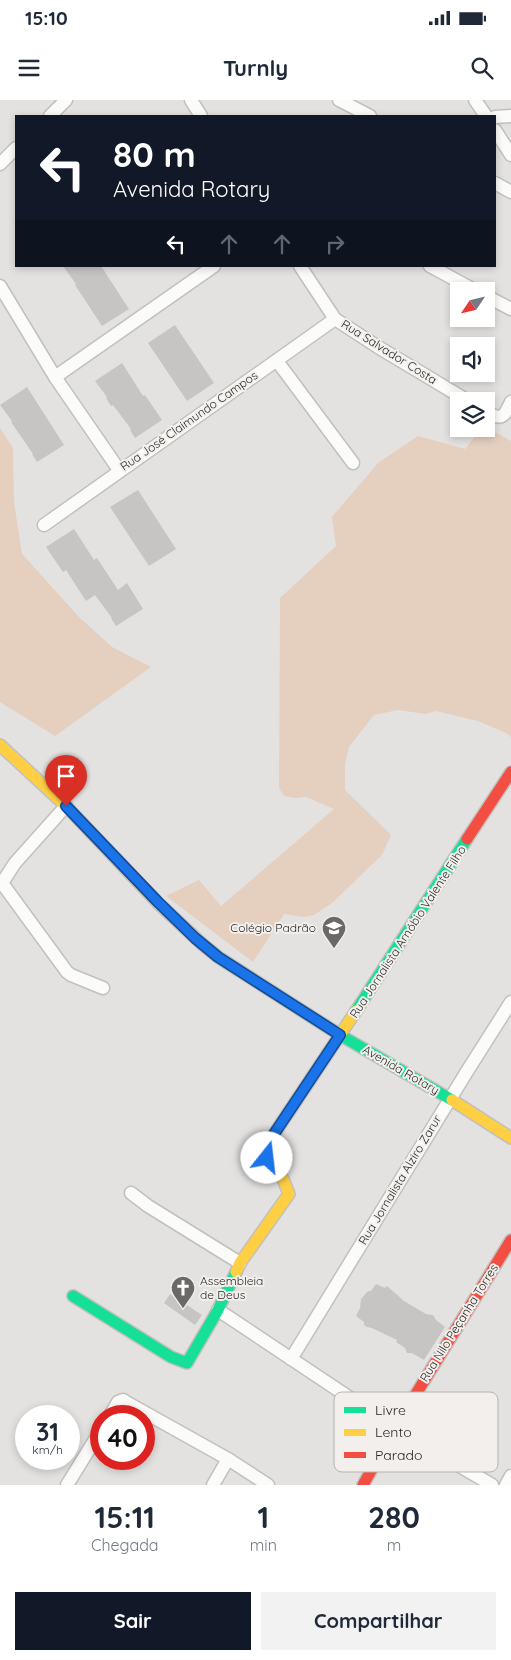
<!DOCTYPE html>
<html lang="pt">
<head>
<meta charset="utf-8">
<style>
	body { margin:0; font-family:Quicksand,sans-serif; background:#f2f2f3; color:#1f2937; height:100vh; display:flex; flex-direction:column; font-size:19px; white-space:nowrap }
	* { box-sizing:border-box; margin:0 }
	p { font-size:16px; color:#747a83 }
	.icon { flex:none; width:28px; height:28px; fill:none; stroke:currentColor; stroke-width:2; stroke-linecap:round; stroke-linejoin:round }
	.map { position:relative; height:1385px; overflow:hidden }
	.panel { display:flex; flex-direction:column; background:#fff; flex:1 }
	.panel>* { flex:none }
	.guide { position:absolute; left:15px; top:15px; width:481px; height:152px; border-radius:0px; box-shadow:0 2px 8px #0003; background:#111827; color:#fff; overflow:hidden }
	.needle { width:32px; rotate:235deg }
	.buttons { position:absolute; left:450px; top:182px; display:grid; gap:10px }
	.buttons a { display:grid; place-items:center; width:45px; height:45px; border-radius:0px; background:#fff; box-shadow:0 2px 8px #0003; font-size:25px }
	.speed { position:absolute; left:15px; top:1305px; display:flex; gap:10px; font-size:25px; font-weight:700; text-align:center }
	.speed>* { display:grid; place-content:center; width:65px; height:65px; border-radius:50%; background:#fff; box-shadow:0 2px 8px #0003; line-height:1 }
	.speed small { font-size:12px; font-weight:400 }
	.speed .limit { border:8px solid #d22; background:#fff; color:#111 }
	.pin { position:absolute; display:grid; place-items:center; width:42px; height:42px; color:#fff; margin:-51px -21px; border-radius:50% 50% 50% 0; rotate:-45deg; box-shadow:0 0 5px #0007 }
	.pin .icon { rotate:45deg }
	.me { position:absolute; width:55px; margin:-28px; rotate:16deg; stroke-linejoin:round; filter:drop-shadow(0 0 4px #0008) }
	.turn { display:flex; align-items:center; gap:18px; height:105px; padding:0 15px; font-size:22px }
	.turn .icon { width:65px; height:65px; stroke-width:2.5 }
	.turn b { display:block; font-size:35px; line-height:42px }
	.lanes { display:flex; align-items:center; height:48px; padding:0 15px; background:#0003; justify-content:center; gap:25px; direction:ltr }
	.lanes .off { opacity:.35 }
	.eta { display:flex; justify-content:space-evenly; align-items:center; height:85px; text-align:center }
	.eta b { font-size:30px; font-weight:700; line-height:35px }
	.action { display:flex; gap:10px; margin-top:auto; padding:10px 15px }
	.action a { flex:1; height:58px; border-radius:0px; background:#111827; color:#fff; font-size:20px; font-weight:700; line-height:58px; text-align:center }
	.action a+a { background:#f2f2f3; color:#1f2937 }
	.status { display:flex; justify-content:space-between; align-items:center; height:35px; padding:0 25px; background:#fff; direction:ltr }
	.status svg { height:14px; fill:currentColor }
	header { display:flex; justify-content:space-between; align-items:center; height:65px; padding:0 15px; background:#fff; font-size:22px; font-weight:700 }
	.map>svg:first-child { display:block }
	.green { fill:#e5cfbe }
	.building { fill:#c7c5c4 }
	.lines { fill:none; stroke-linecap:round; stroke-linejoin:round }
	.street-casing { stroke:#c2c0bf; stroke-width:15 }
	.fast-casing { stroke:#c2c0bf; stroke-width:14 }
	.slow-casing { stroke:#c2c0bf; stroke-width:14 }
	.jam-casing { stroke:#c2c0bf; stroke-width:14 }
	.street { stroke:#fbfbfa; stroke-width:12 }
	.fast { stroke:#16e098; stroke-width:11 }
	.slow { stroke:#ffcf43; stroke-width:11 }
	.jam { stroke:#f24e42; stroke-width:11 }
	.route-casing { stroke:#114b97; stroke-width:12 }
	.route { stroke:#1a73e8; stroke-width:9 }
	.labels { text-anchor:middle; stroke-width:4; stroke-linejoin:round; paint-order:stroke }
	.street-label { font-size:12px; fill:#292827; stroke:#f2efec }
	.poi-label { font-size:12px; fill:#292827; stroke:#f2efec; text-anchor:end }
	.key { fill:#f2efec; stroke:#b6b3b1; stroke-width:1 }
	.key-label { font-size:14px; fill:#292827 }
</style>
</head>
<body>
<div class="status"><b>15:10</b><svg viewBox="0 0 49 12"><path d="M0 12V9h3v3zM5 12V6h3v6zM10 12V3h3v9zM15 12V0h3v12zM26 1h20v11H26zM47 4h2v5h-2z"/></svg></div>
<header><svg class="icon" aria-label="menu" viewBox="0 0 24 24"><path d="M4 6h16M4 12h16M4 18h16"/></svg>Turnly<svg class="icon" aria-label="search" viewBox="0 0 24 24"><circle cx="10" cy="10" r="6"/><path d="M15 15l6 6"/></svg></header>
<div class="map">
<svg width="511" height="1385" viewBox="0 0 511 1385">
	<rect width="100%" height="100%" fill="#e4e2e0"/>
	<g class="green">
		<path d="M486 327 511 341V637L506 633 478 621 436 611 426 614 398 610 374 615 349 647 345 664V690L391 735 382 755 332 803 314 815 304 817 284 814 253 862 166 796 199 780 221 806 334 709 306 697 295 698 284 696 279 688 280 498 336 446 332 417 378 363 418 336 465 349 481 329H486Z"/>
		<path d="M0 328 13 348 14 402 22 454 79 517 112 547 151 567 55 636 0 602Z"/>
	</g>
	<g class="building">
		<path d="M63 166H101L129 209 102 226 75 185 76 184Z"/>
		<path d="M175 225 214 283 187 301 148 243Z"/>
		<path d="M122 263 143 296 145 295 162 320 135 338 130 330 131 329 113 305 111 306 106 298 107 297 95 281Z"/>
		<path d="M27 287 64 345 37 362 32 354H33L11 322 12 321 0 305Z"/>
		<path d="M138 390 176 449 149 466 110 407Z"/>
		<path d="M74 429 94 460 97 458 118 490 127 483 143 509 116 526 111 518H112L95 495 86 501 66 470 63 472 46 447Z"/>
		<path d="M376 1184 385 1188 387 1186 404 1201 426 1214 433 1215 436 1220 445 1227 424 1260 412 1253H407L405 1248 396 1242 397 1240 372 1228 367 1227 364 1225V1222L356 1216 360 1208 361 1199 368 1191H371Z"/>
		<path d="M170 1194 202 1215 195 1225 164 1203Z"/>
	</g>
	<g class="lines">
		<defs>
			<g id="street">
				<path d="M191 0 201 16"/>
				<path d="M339 0 370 16"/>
				<path d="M475 0 486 16"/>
				<path d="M50 16 66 0"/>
				<path d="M495 17 511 16"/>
				<path d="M495 30 511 55"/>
				<path d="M0 64 16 48"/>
				<path d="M495 83 511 92"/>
				<path d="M300 166 335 219 378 247 468 301"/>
				<path d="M430 166 476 191"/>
				<path d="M0 186 55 277 119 370"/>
				<path d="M486 196 511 209"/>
				<path d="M277 261 353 363"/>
				<path d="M55 277 214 166"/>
				<path d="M486 312C502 321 504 317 511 302"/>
				<path d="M44 425 335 219"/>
				<path d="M66 706 15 763 2 783 67 872 71 875 103 888"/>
				<path d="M131 1093 148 1106 240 1163"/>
				<path d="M218 1210 395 1328 492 1385"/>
				<path d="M291 1259 466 973 511 902"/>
				<path d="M110 1316 118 1302 123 1300 126 1302 228 1359 268 1385"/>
				<path d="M67 1385 101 1330"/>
				<path d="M213 1385 228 1359"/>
				<path d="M506 1385 511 1376"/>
			</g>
			<g id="fast">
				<path d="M201 843 218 857 340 935 452 1000"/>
				<path d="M356 911 467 739"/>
				<path d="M73 1196 171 1257 187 1263 218 1210 236 1172"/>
			</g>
			<g id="slow">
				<path d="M0 645 66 706 158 803 201 843"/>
				<path d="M452 1000 511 1038"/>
				<path d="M236 1172 240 1163 289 1094 283 1079 268 1055 270 1043 274 1034 356 911"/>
			</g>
			<g id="jam">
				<path d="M467 739 511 672"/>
				<path d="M363 1385 395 1328 511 1140"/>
			</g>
		</defs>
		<use href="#street" class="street-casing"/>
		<use href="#fast" class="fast-casing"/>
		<use href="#slow" class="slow-casing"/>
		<use href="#jam" class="jam-casing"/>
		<use href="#street" class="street"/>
		<use href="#fast" class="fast"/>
		<use href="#slow" class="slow"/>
		<use href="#jam" class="jam"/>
	</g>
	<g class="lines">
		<defs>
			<path id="route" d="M66 706 158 802 195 838 218 857 340 935 274 1034 267 1050V1058"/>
		</defs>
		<use href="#route" class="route-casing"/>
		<use href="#route" class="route"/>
	</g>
	<defs>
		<symbol id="school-pin" viewBox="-11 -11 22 30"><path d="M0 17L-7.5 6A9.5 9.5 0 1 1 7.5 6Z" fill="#6a6968" stroke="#f2efec"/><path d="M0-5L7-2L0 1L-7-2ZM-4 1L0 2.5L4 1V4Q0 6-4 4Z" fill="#fff"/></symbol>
		<symbol id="church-pin" viewBox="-11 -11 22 30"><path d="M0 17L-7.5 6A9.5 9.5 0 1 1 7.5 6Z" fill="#6a6968" stroke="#f2efec"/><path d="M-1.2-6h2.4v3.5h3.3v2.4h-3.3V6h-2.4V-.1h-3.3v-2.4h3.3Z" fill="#fff"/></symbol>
	</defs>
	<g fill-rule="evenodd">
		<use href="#school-pin" x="320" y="814" width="28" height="38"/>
		<use href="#church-pin" x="169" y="1174" width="28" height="38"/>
	</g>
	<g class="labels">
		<g class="street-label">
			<text transform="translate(389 252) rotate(32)" y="4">Rua Salvador Costa</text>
			<text transform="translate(189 321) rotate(-35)" y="4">Rua José Claimundo Campos</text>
			<text transform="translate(408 832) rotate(-57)" y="4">Rua Jornalista Arnóbio Valente Filho</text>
			<text transform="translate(401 970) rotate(30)" y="4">Avenida Rotary</text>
			<text transform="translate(400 1080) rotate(-59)" y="4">Rua Jornalista Alziro Zarur</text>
			<text transform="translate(459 1223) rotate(-58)" y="4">Rua Nilo Peçanha Torres</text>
		</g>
		<g class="poi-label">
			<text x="316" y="832">Colégio Padrão</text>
			<text x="200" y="1185" text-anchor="start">Assembleia<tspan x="200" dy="14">de Deus</tspan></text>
		</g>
	</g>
	<rect x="334" y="1292" width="164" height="80" rx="8" class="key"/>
	<rect x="344" y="1307" width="22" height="6" fill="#16e098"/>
	<rect x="344" y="1329" width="22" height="7" fill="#ffcf43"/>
	<rect x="344" y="1352" width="22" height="6" fill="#f24e42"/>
	<g class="key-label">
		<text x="375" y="1315">Livre</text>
		<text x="375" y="1337">Lento</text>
		<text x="375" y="1360">Parado</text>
	</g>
</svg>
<div class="buttons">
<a><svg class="needle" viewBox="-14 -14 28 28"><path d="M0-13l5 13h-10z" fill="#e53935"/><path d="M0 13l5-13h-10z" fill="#747a83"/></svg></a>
<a><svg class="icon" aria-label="sound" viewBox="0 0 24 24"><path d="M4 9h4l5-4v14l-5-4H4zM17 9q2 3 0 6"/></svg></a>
<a><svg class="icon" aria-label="layers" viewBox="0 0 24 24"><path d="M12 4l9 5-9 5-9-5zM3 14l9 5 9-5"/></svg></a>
</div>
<div class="speed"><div>31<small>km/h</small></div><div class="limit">40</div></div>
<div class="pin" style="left:66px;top:706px;background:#d93025"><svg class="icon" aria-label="arrive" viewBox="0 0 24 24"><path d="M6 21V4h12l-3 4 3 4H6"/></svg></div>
<svg class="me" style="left:267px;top:1058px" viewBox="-20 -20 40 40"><circle r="19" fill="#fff"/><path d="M0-13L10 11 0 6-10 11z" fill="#1a73e8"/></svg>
<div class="guide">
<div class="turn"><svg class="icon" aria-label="left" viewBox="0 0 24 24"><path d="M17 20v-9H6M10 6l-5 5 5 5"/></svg><div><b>80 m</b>Avenida Rotary</div></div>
<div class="lanes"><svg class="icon" aria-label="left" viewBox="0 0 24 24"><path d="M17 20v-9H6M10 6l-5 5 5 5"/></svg><svg class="icon off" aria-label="ahead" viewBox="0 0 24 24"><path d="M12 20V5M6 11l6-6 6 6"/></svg><svg class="icon off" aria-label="ahead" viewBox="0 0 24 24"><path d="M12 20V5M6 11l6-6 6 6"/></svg><svg class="icon off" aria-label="right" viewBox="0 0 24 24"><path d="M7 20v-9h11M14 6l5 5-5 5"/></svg></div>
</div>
</div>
<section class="panel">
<div class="eta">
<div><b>15:11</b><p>Chegada</p></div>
<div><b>1</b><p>min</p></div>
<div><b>280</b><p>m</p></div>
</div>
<div class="action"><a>Sair</a><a>Compartilhar</a></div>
</section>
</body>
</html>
